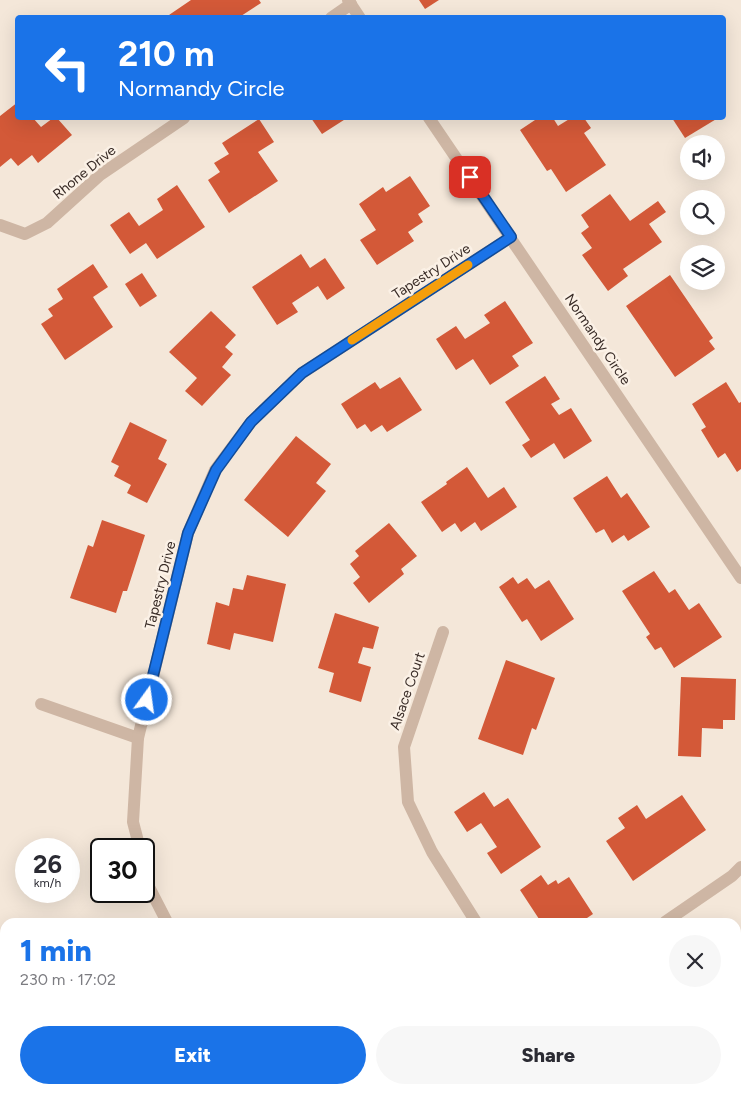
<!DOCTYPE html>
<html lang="en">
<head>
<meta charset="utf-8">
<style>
	body { margin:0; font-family:Figtree,sans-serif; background:#f7f7f7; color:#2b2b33; height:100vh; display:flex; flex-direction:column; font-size:19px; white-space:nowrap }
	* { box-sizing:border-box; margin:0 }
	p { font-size:16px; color:#7c7c81 }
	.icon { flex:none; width:28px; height:28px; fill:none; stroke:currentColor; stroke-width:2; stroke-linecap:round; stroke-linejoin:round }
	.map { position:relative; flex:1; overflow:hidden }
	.side { position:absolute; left:0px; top:918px; width:741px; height:176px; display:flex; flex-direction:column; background:#fff; border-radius:15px 15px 0 0; box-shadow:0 5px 20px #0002 }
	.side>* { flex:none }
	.guide { position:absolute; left:15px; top:15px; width:711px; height:105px; border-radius:5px; box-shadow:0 5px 20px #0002; background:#1a73e8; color:#fff; overflow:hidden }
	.fabs { position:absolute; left:680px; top:135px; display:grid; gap:10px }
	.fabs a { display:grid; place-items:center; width:45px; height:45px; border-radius:50%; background:#fff; box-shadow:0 5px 20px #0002; font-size:25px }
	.speed { position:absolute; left:15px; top:838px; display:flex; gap:10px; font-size:25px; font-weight:700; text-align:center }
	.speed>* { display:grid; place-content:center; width:65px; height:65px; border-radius:50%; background:#fff; box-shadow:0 5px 20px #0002; line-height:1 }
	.speed small { font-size:12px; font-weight:400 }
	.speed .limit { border:2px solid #111; border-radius:8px; background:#fff; color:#111 }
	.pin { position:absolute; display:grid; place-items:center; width:42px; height:42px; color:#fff; margin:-21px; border-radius:10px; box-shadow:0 2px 8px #0006 }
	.me { position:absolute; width:55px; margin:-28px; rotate:14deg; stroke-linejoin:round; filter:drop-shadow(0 0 4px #0008) }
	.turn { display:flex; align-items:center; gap:18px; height:105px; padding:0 20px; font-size:22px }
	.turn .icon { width:65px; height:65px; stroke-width:2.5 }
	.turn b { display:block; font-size:35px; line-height:42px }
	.round { display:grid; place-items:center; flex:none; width:52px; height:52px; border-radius:26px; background:#f7f7f7 }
	.overview { display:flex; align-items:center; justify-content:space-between; height:85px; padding:0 20px }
	h1 { font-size:30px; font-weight:800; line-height:38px; color:#1a73e8 }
	.primary-button { display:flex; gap:10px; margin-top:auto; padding:10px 20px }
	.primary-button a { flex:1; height:58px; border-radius:30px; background:#1a73e8; color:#fff; font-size:20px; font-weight:800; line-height:58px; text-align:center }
	.primary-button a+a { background:#f7f7f7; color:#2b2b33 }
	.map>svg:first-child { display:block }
	.building { fill:#d35938 }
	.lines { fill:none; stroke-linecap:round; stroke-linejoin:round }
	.minor { stroke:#ceb6a4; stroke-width:12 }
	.major { stroke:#7c6156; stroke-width:12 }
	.route-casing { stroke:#114b97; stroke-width:12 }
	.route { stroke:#1a73e8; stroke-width:9 }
	.slow { stroke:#f59e0b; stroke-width:9 }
	.labels { text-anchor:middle; stroke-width:5; stroke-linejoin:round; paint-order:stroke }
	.street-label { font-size:14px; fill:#382b26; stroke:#fbf1e6 }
</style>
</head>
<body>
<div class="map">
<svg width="741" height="1093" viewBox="0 0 741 1093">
	<rect width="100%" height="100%" fill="#f4e7d9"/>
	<g class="building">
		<path d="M191 0H259L261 3 241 16 242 18H171L169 15Z"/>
		<path d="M419 0H439L425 9Z"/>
		<path d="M18 102V118H33L41 127 53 118H57L72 135 38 163 32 155 18 166 11 158 0 167V116Z"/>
		<path d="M311 118H347L322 134Z"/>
		<path d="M538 118H553L558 126 571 118H584L591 128 584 133 606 165 566 192 551 169 547 171 520 130Z"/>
		<path d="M672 118H718L685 138Z"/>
		<path d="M259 119 274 142 258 152 278 181 229 213 208 180 220 172 214 163 229 154 222 143Z"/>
		<path d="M410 176 430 206 418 214 423 222 408 232 414 241 377 265 360 240 376 230 359 204 383 187 386 192Z"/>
		<path d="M177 185 205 227 157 259 146 243 130 254 110 225 129 212 139 226 163 210 157 199Z"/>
		<path d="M610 194 630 221 658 201 666 212 649 224 662 242 623 269 628 276 608 291 582 255 592 248 581 233 589 227 581 215Z"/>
		<path d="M301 254 310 268 325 258 345 288 327 300 318 286 292 303 298 312 277 325 252 287Z"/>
		<path d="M93 264 108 287 93 297 113 327 65 360 41 324 53 316 48 309 63 299 57 289Z"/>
		<path d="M142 273 157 296 140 307 125 284Z"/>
		<path d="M670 275 713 338 709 341 715 349 675 377 626 306Z"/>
		<path d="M505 301 533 343 512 356 519 366 490 385 473 359 456 370 436 339 456 326 465 339 490 323 484 315Z"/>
		<path d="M211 311 236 335 225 347 233 354 222 367 231 375 202 406 185 391 197 378 169 352Z"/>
		<path d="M545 376 560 399 551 404 559 415 571 408 592 441 564 459 554 443 531 458 522 445 530 440 505 402Z"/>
		<path d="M400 377 422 410 387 432 382 425 371 432 365 424 357 429 341 404 375 382 380 389Z"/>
		<path d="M726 382 739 403 741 402V469L737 472 725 453 718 458 701 430 706 427 692 404Z"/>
		<path d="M130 422 167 440 158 459 167 464 147 503 127 493 131 485 114 476 119 466 111 462Z"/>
		<path d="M296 436 331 464 316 483 326 491 288 537 244 500Z"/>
		<path d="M467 467 488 498 504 487 517 507 481 531 475 522 461 532 455 523 442 532 421 502 447 484 446 482Z"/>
		<path d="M607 476 621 498 627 493 650 527 628 541 624 535 612 543 604 529 596 533 573 498Z"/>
		<path d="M102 520 145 535 127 591H123L116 613 70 598 88 545 93 547Z"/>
		<path d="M389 523 417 556 401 569 404 574 369 603 353 583 360 577 350 564 359 556 355 551Z"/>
		<path d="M654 571 669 593 675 589 689 610 699 603 722 637 674 668 661 647 655 650 646 637 650 634 622 591Z"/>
		<path d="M247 575 286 584 273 642 234 633 230 650 207 644 216 602 229 606 233 588 243 590Z"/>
		<path d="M513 577 518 584 527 578 535 589 549 580 574 619 541 641 527 619 522 622 499 587Z"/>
		<path d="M335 613 379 627 373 649 363 647 358 663 371 667 361 702 329 692 334 673 318 668Z"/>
		<path d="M506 660 555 678 536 730 532 728 523 755 478 739Z"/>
		<path d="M681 677 736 679 735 720H723V729L702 728 701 757 678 756Z"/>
		<path d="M484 792 494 807 508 798 541 847 501 874 487 853 497 847 481 823 467 832 454 812Z"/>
		<path d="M682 795 706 830 633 881 606 841 625 828 618 818 637 805 646 819Z"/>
		<path d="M541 875 548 885 556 880 558 884 569 877 593 914 581 922H553L550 918 541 922 520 890Z"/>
		<path d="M741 942V1010L736 1003V945Z"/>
		<path d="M613 1089H644L638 1093H616Z"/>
		<path d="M649 1089H663L657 1093H652Z"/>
	</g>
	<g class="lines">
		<g class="minor">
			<path d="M348 0 360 18"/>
			<path d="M331 18 351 4"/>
			<path d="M429 118 741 578"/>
			<path d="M0 225 25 234 47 223 100 175 184 118"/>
			<path d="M443 632 404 747 408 802 432 852 476 922"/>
			<path d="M41 704 138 738"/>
			<path d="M140 849 133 822 138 738 188 533 215 470 251 422 302 373 511 237"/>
			<path d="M144 865 149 887 167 922"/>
			<path d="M665 922 732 876 741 867"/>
			<path d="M275 1089 278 1093"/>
			<path d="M412 1093 419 1089"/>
		</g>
		<g class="major">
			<path d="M0 1001 5 1009"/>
			<path d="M0 1053 5 1060"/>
			<path d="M24 1089 27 1093"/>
			<path d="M58 1089 61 1093"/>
		</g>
	</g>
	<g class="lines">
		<defs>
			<path id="route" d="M147 700 188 533 216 470 251 422 302 373 511 237 470 177"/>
		</defs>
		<use href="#route" class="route-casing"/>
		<use href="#route" class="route"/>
		<path class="slow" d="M352 340 468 265"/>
	</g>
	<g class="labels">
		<g class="street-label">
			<text transform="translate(84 172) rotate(-39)" y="5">Rhone Drive</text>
			<text transform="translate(431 271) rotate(-33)" y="5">Tapestry Drive</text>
			<text transform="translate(598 339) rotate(56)" y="5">Normandy Circle</text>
			<text transform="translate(160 585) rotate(-76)" y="5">Tapestry Drive</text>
			<text transform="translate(407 691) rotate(-71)" y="5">Alsace Court</text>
		</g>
	</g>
</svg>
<div class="fabs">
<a><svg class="icon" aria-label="sound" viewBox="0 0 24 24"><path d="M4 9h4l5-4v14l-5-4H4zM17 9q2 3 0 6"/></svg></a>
<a><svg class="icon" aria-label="search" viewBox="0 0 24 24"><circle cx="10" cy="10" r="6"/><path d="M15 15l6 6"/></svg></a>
<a><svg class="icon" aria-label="layers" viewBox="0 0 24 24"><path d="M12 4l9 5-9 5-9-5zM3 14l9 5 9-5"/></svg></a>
</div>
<div class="speed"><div>26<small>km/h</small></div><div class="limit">30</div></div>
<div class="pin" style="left:470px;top:177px;background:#d93025"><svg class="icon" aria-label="arrive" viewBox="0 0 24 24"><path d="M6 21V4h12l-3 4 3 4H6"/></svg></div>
<svg class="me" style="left:147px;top:700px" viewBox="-20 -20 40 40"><circle r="17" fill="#1a73e8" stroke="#fff" stroke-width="3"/><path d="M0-11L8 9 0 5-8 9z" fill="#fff"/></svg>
<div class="guide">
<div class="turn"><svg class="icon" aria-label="left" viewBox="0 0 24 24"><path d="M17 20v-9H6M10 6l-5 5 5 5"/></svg><div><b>210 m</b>Normandy Circle</div></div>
</div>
<section class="side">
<div class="overview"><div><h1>1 min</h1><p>230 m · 17:02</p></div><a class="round"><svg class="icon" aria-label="close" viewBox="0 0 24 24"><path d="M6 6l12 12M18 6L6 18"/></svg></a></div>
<div class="primary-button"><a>Exit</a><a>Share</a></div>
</section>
</div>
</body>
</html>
